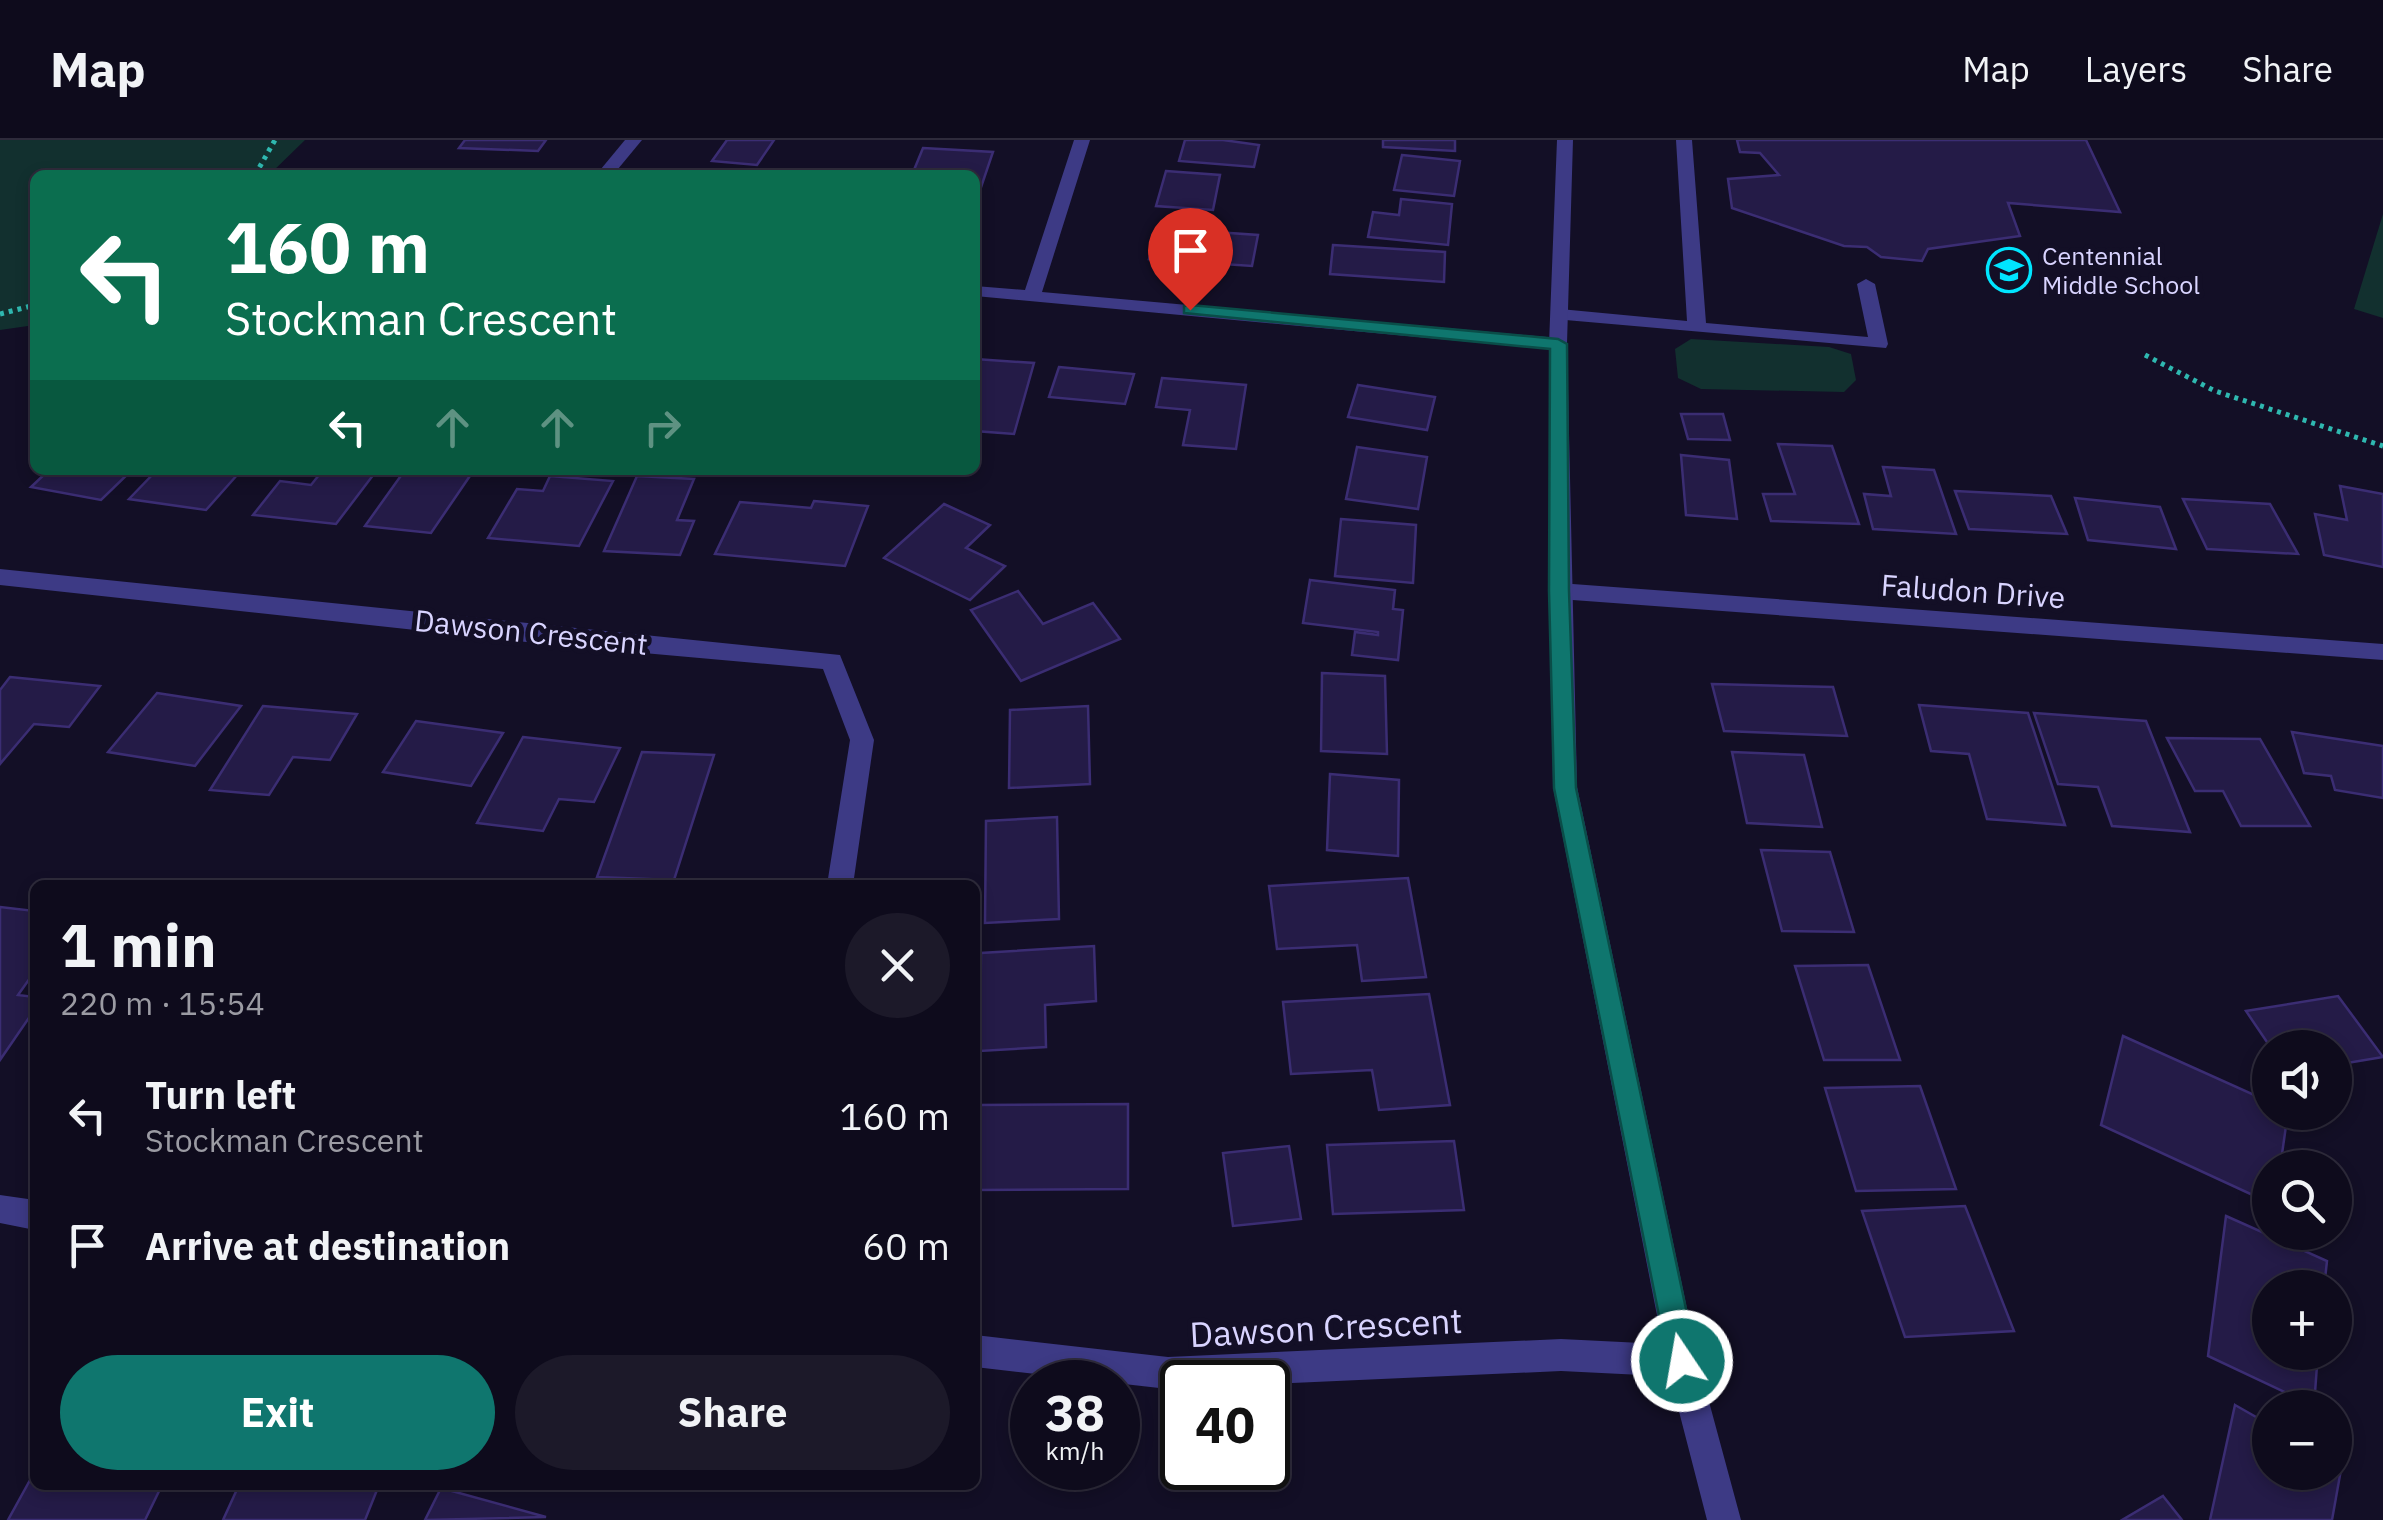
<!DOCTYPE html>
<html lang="en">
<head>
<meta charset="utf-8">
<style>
	body { margin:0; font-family:"IBM Plex Sans",sans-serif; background:#1c1929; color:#f1f3f6; height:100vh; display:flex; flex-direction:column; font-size:38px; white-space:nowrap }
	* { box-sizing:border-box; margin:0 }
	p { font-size:32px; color:#9b9ba3 }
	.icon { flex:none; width:55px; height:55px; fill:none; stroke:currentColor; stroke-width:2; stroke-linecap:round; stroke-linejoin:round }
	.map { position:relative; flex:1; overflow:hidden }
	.details { position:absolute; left:30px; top:740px; width:950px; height:610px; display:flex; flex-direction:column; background:#0e0b1c; border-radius:15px; box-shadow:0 5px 15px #0003,0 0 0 2px #2e2b3b }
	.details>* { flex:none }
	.guide { position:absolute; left:30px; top:30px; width:950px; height:305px; border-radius:15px; box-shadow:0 5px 15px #0003,0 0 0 2px #2e2b3b; background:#0b6e4f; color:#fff; overflow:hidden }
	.controls { position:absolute; left:2252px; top:890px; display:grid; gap:20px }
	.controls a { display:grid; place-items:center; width:100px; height:100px; border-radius:50%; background:#0e0b1c; box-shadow:0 5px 15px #0003,0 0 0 2px #2e2b3b; font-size:50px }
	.speed { position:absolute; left:1010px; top:1220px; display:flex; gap:20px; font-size:50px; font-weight:700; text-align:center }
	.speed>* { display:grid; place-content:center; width:130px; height:130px; border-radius:50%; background:#0e0b1c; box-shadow:0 5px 15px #0003,0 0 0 2px #2e2b3b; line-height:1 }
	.speed small { font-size:25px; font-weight:400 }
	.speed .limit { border:5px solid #111; border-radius:15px; background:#fff; color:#111 }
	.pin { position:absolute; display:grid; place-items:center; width:85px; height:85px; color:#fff; margin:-102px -42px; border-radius:50% 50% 50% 0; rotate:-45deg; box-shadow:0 0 10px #0007 }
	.pin .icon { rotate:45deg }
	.me { position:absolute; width:110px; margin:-55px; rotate:348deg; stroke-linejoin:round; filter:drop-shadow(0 0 8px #0008) }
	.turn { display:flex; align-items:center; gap:35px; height:210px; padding:0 30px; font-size:45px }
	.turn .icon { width:130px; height:130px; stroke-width:2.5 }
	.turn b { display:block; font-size:70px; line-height:85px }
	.lanes { display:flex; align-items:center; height:95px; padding:0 30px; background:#0003; justify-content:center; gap:50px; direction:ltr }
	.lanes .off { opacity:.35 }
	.round { display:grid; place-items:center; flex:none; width:105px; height:105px; border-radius:52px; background:#1c1929 }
	.headline { display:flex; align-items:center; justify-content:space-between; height:170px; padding:0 30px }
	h1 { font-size:60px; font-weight:700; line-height:75px }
	.button { display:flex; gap:20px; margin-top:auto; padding:20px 30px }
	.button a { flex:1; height:115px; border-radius:60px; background:#0f766e; color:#fff; font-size:40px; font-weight:700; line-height:115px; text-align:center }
	.button a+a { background:#1c1929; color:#f1f3f6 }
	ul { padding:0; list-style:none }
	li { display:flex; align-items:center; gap:30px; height:130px; padding:0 30px }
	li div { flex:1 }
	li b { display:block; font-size:38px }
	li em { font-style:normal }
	header { display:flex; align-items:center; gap:60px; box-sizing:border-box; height:140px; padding:0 50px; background:#0e0b1c; border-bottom:2px solid #2e2b3b }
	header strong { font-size:48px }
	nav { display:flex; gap:55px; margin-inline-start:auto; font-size:35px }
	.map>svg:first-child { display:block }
	.green { fill:#12302f }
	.building { fill:#241b47; stroke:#3b2d73; stroke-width:2.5 }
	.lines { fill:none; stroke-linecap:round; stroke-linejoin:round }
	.path { stroke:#2fb8b0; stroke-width:5; stroke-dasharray:4 5; stroke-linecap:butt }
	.service { fill:#3d3a85; fill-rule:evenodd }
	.minor { fill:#3d3a85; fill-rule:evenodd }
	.tertiary { fill:#3d3a85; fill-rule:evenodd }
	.route { fill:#0f766e; stroke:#0a4d48; stroke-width:2.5 }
	.labels { text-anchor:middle; stroke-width:10; stroke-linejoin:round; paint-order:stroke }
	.far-poi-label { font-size:25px; fill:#d9d4ff; stroke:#130f26; text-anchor:start }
	.street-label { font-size:30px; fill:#d9d4ff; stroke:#130f26 }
	.near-street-label { font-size:35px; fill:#d9d4ff; stroke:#130f26 }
</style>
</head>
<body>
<header>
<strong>Map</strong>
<nav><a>Map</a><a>Layers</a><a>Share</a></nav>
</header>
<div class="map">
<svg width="2383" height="1380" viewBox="0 0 2383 1380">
	<rect width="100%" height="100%" fill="#130f26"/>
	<g class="green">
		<path d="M0 0H305L269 35H35V185L0 190Z"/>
		<path d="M2383 74V178L2354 169Z"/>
		<path d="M1691 199 1829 207 1851 214 1856 240 1844 252 1701 249 1678 238 1675 209Z"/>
	</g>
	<g class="building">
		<path d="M465 0H546L538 11 459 8Z"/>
		<path d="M727 0H774L757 25 712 21Z"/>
		<path d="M1185 0H1223L1259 5 1254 27 1179 21Z"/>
		<path d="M1383 0H1455V11L1383 7Z"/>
		<path d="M1737 0H2086L2120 72 2008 63 2020 96 1928 109 1922 121 1881 117 1867 107 1844 106 1732 68 1728 39 1779 35 1760 13 1740 12Z"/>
		<path d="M923 8 993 12 978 56 975 35 914 30Z"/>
		<path d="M1402 15 1460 21 1454 56 1394 50Z"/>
		<path d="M1166 31 1220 35 1213 70 1156 66Z"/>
		<path d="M1401 59 1452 64 1448 105 1368 97 1373 72 1399 75Z"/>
		<path d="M1157 88 1258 95 1252 126 1149 119Z"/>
		<path d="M1333 105 1445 112 1444 142 1330 134Z"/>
		<path d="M975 219 1034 223 1014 294 975 291Z"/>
		<path d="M1059 227 1134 234 1125 264 1049 257Z"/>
		<path d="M1162 238 1246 245 1236 309 1183 305 1190 270 1156 267Z"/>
		<path d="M1358 245 1435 257 1427 290 1348 277Z"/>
		<path d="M1681 274H1723L1730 300 1688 299Z"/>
		<path d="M1778 304 1832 306 1859 384 1771 381 1763 354H1795Z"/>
		<path d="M1357 307 1427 317 1418 369 1346 359Z"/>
		<path d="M1681 315 1729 320 1737 379 1686 375Z"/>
		<path d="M1883 327 1934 330 1956 394 1873 389 1864 354 1891 356Z"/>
		<path d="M49 330H132L101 360 31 347Z"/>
		<path d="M157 330H211L238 334 206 370 129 359Z"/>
		<path d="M323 330H377L336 384 253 375 280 341 311 345Z"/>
		<path d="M405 330H474L431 393 365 386Z"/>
		<path d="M550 336 613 341 579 406 488 398 517 349 543 351Z"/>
		<path d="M637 336 694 339 677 380 694 381 680 415 604 411Z"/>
		<path d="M2340 346 2383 354V427L2324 415 2315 374 2347 380Z"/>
		<path d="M1955 351 2051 356 2067 394 1969 389Z"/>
		<path d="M2075 358 2160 367 2176 409 2088 400Z"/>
		<path d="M2183 359 2270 364 2298 414 2207 409Z"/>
		<path d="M814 361 868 366 845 426 715 414 740 362 811 368Z"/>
		<path d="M944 364 990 385 966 408 1005 426 970 460 884 418Z"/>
		<path d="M1341 379 1416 385 1413 443 1335 436Z"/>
		<path d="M1310 440 1395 450 1393 469 1403 470 1398 520 1352 515 1355 492 1378 495V492L1303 483Z"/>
		<path d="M1018 451 1043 484 1093 463 1120 499 1021 541 971 470Z"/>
		<path d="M1322 533 1385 536 1387 614 1321 611Z"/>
		<path d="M10 537 100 546 69 587 34 584 0 624V550Z"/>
		<path d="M1712 544 1833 547 1847 596 1724 591Z"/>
		<path d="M157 553 241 566 195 626 108 612Z"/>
		<path d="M1919 565 2028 573 2065 685 1987 679 1969 614 1931 611Z"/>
		<path d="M263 566 357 574 330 620 293 617 269 655 210 650Z"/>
		<path d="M1088 566 1090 644 1009 648 1010 570Z"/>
		<path d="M2034 573 2146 581 2190 692 2112 686 2098 647 2058 644Z"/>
		<path d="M416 581 503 593 471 646 383 632Z"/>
		<path d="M2292 592 2383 606V658L2335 650 2331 636 2304 633Z"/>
		<path d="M523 597 620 608 594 662 559 659 543 691 477 683Z"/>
		<path d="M2167 598 2260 599 2310 686H2241L2223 651H2195Z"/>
		<path d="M642 612 714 615 674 740 597 737Z"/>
		<path d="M1732 612 1804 615 1822 687 1747 683Z"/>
		<path d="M1330 634 1399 640 1398 716 1327 710Z"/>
		<path d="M1057 677 1059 779 985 783 986 681Z"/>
		<path d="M1761 710 1830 712 1854 792 1782 791Z"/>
		<path d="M1408 738 1426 837 1362 841 1357 805 1277 809 1269 746Z"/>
		<path d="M0 767 35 771V831L18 855 35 857V869L0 920Z"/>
		<path d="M1094 806 1096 861 1045 865 1046 907 980 911 981 813Z"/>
		<path d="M1868 825 1900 920H1824L1795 826Z"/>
		<path d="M1429 854 1450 965 1379 970 1372 930 1291 934 1283 862Z"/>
		<path d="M2338 856 2383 917 2335 925V908H2271L2246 871Z"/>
		<path d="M2123 896 2270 962V972H2288L2280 1028H2270V1063L2101 985Z"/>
		<path d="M1920 946 1956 1049 1856 1051 1825 948Z"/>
		<path d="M1128 964V1049L975 1050V965Z"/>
		<path d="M1454 1001 1464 1070 1333 1074 1327 1005Z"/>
		<path d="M1289 1006 1301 1079 1233 1086 1223 1013Z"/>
		<path d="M1965 1066 2014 1191 1905 1197 1862 1071Z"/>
		<path d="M2226 1076 2327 1121 2324 1148H2270V1212H2318L2314 1266 2208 1216Z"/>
		<path d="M2235 1265 2270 1285V1332H2335V1320L2342 1324 2332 1380H2210Z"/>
		<path d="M35 1331V1345H162L145 1380H8Z"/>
		<path d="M239 1345H379L365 1380H223Z"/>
		<path d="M441 1348 546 1377 425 1380Z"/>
		<path d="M2163 1356 2182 1380H2122Z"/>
	</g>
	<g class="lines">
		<g class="path">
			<path d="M255 35 275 0"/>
			<path d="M0 174 35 165"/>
			<path d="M2145 215 2215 251 2383 306"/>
		</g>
		<path class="service" d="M1676 0H1692L1706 183 1868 197 1857 144 1866 139 1875 144 1888 204 1886 208 1554 179V171L1560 169 1687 181Z"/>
		<g class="minor">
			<path d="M625 0H642L613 35H596Z"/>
			<path d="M1074 0H1090L1042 152 1558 198 1567 204 1558 210 975 156V146L1025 150Z"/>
			<path d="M0 429 840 515 874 600 853 745H827L850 600 823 529 554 505 0 445Z"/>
			<path d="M1559 443 2383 504V520L1559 459 1548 451Z"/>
			<path d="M0 1055 35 1060V1090L0 1083Z"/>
			<path d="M975 1195 1168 1217 1561 1199 1682 1205 1693 1210 1698 1221 1693 1232 1682 1237 1561 1231 1268 1244 1182 1242V1248L1168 1249 975 1227Z"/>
		</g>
		<path class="tertiary" d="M1557 0H1573L1567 204 1577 647 1698 1221 1741 1380H1707L1666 1221 1553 647 1549 204Z"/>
	</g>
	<path class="route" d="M1190 165 1558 199 1567 204 1569 451 1576 648 1697 1221 1692 1231 1682 1236 1672 1231 1668 1221 1554 648 1549 451 1550 209 1184 173V166Z"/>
	<defs>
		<symbol id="school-ring" viewBox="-11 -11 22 22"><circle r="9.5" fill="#130f26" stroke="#00e5ff" stroke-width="1.5"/><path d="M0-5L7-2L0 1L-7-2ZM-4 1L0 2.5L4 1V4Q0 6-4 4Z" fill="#00e5ff"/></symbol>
	</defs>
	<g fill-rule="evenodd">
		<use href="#school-ring" x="1984" y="105" width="50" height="50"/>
	</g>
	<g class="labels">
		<g class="far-poi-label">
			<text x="2042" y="125">Centennial<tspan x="2042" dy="29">Middle School</tspan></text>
		</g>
		<g class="street-label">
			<text transform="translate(1973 452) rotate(4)" y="10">Faludon Drive</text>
			<text transform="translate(531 493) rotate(6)" y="10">Dawson Crescent</text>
		</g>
		<g class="near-street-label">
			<text transform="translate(1326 1188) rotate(-3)" y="12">Dawson Crescent</text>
		</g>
	</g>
</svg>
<div class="controls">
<a><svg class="icon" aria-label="sound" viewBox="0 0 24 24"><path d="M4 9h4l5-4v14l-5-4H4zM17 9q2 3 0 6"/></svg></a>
<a><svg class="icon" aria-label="search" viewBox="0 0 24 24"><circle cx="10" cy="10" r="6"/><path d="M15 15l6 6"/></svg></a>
<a>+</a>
<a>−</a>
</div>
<div class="speed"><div>38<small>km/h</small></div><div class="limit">40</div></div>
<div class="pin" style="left:1190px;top:170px;background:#d93025"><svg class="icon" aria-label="arrive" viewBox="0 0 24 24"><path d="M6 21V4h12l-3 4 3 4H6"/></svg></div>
<svg class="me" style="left:1682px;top:1221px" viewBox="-20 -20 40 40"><circle r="17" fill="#0f766e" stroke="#fff" stroke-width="3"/><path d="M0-11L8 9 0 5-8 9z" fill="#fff"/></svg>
<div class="guide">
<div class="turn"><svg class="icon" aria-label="left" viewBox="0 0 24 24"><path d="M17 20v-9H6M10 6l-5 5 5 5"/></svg><div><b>160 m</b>Stockman Crescent</div></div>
<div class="lanes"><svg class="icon" aria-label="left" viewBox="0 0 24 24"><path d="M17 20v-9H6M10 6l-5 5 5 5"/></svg><svg class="icon off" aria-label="ahead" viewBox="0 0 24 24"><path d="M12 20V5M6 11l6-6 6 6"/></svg><svg class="icon off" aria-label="ahead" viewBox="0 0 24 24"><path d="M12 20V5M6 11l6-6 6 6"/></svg><svg class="icon off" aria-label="right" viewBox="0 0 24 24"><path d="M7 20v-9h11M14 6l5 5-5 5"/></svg></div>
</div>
<section class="details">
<div class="headline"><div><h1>1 min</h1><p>220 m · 15:54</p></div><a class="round"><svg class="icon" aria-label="close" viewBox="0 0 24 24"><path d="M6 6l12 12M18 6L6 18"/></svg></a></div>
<ul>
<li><svg class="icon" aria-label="left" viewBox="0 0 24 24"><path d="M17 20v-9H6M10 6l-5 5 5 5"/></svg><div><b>Turn left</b><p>Stockman Crescent</p></div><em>160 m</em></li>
<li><svg class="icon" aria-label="arrive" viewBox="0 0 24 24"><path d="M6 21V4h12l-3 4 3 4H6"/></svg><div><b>Arrive at destination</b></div><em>60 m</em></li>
</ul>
<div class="button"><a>Exit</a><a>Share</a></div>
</section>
</div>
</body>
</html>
